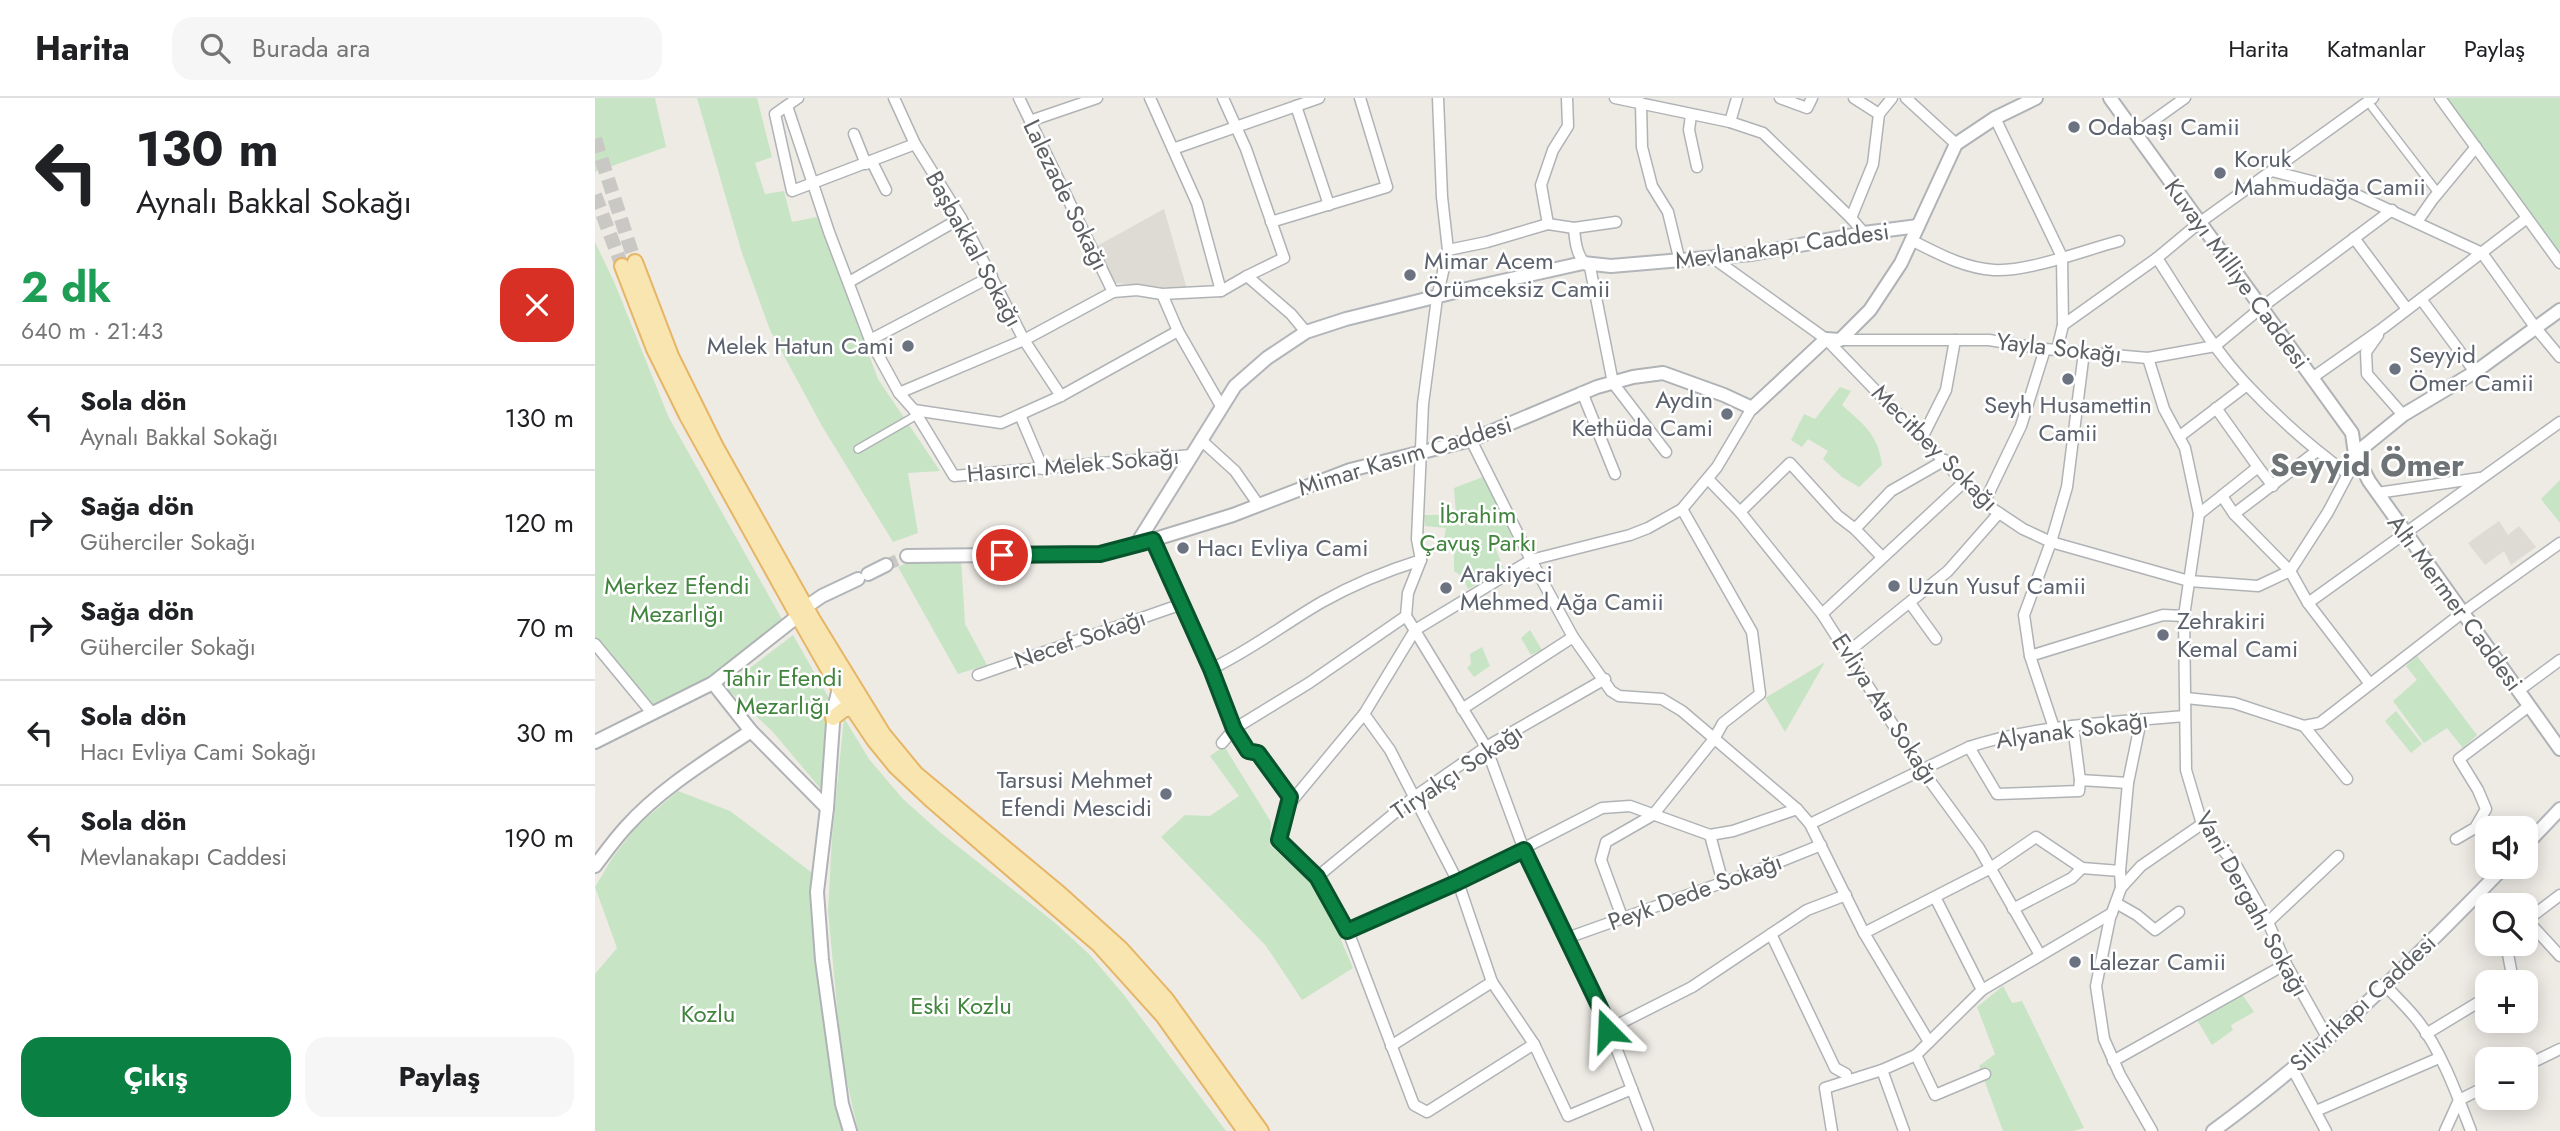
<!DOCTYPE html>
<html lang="tr">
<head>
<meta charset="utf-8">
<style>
	body { margin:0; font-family:Jost,sans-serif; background:#f6f6f6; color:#202124; height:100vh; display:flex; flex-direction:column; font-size:26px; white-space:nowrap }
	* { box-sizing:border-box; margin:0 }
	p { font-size:23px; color:#757577 }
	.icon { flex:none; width:38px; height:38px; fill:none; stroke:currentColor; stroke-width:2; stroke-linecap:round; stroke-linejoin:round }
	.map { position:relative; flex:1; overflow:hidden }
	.side { display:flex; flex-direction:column; background:#fff; width:595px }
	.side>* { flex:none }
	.top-card { background:#fff; color:#202124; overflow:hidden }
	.fabs { position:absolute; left:1880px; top:718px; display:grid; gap:14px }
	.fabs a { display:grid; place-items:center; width:63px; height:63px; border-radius:14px; background:#fff; box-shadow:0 4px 18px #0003; font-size:35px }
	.pin { position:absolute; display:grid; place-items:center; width:60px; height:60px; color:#fff; margin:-30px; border:4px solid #fff; border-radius:50%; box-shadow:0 2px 7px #0007 }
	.me { position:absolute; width:77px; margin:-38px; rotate:339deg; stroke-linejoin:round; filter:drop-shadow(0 0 5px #0008) }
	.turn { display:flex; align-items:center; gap:24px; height:147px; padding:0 21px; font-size:32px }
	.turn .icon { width:91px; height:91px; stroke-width:2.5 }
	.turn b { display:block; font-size:49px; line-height:60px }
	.round { display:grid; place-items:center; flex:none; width:74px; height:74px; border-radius:21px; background:#f6f6f6 }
	.head { display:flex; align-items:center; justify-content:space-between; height:119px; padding:0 21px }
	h1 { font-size:42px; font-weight:700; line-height:52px; color:#1e9e55 }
	.primary-button { display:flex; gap:14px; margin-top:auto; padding:14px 21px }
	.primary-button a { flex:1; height:80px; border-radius:21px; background:#0b8043; color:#fff; font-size:28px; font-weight:700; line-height:80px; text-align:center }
	.primary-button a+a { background:#f6f6f6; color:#202124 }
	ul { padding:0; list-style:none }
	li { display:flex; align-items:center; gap:21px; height:105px; padding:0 21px; border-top:2px solid #e0e0e0 }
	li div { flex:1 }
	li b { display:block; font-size:26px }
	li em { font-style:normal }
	header { display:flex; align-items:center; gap:42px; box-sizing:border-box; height:98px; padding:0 35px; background:#fff; border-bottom:2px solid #e0e0e0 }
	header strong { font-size:33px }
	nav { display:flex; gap:38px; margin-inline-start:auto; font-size:24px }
	.search { width:490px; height:63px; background:#f6f6f6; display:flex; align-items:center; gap:18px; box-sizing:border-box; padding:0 24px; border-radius:21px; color:#757577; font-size:26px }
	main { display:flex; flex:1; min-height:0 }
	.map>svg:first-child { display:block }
	.education { fill:#dedad4 }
	.green { fill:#c7e4c4 }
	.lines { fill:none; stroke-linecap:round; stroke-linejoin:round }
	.secondary-tunnel { stroke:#cac8c5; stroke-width:12; stroke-dasharray:12 6; stroke-linecap:butt }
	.primary-tunnel { stroke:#cac8c5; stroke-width:14; stroke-dasharray:14 7; stroke-linecap:butt }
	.pedestrian-casing { stroke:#b0b3b6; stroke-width:10 }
	.minor-casing { stroke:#b0b3b6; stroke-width:13 }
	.tertiary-casing { stroke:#b0b3b6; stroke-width:16 }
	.secondary-casing { stroke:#b2b5b9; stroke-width:16 }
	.primary-casing { stroke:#e6b566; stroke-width:18 }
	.pedestrian { stroke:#fff; stroke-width:7 }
	.minor { stroke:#fff; stroke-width:10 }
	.tertiary { stroke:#fff; stroke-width:12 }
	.secondary { stroke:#fff; stroke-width:12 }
	.primary { stroke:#f8e5b0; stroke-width:14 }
	.route-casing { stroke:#07532c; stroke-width:18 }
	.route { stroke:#0b8043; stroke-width:12 }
	.worship-dot { fill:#6b7280; stroke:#fff; stroke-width:2.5 }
	.labels { text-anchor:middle; stroke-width:5; stroke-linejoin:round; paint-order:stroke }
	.worship-label { font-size:24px; fill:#5b616d; stroke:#fff; text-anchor:start }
	.street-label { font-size:24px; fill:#5d6164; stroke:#fff }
	.park-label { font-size:24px; fill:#41843d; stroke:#fff }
	.district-label { font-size:32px; font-weight:bold; fill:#6e7376; stroke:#fff }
</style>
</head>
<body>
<header>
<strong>Harita</strong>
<div class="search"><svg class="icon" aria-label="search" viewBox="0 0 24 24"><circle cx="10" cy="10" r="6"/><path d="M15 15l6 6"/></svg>Burada ara</div>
<nav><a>Harita</a><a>Katmanlar</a><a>Paylaş</a></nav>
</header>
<main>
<section class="side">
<div class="top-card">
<div class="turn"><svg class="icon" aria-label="left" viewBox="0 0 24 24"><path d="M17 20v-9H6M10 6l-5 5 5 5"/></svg><div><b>130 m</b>Aynalı Bakkal Sokağı</div></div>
</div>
<div class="head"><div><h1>2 dk</h1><p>640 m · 21:43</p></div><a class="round" style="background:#d93025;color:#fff"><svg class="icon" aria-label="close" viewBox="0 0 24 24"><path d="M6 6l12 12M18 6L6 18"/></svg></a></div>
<ul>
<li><svg class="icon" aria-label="left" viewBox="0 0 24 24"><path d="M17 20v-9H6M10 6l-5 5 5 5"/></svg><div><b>Sola dön</b><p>Aynalı Bakkal Sokağı</p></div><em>130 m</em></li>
<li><svg class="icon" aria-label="right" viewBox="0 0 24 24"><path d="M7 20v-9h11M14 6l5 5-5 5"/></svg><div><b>Sağa dön</b><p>Güherciler Sokağı</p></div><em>120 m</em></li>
<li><svg class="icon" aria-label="right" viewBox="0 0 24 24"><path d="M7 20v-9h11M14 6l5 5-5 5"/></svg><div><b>Sağa dön</b><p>Güherciler Sokağı</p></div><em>70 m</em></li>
<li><svg class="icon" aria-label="left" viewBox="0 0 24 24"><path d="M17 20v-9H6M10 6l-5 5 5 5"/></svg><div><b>Sola dön</b><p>Hacı Evliya Cami Sokağı</p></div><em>30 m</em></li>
<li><svg class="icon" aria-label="left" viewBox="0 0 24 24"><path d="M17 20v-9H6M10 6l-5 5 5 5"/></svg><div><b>Sola dön</b><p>Mevlanakapı Caddesi</p></div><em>190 m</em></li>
</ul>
<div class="primary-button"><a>Çıkış</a><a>Paylaş</a></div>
</section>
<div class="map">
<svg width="1965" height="1033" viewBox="0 0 1965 1033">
	<rect width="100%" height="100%" fill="#eeebe5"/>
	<g class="education">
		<path d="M569 111 592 191 519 185 500 149Z"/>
		<path d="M1904 423 1913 437 1924 428 1941 449 1916 467 1909 453 1890 467 1873 445Z"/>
	</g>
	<g class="green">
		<path d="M0 0H60L71 49 0 74Z"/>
		<path d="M102 0H162L177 59 160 65 170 96 189 93 197 124 222 119 283 281 345 373 313 375 323 435 298 444 227 328 175 232 147 155Z"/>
		<path d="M1852 0H1965V159Z"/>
		<path d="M0 144 20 186 74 320 188 523 117 579 60 609 0 541Z"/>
		<path d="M1245 289 1256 293 1247 307C1269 327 1283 336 1287 367L1264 389 1247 379 1228 361 1233 353 1213 341 1207 349 1196 342 1209 316 1220 321Z"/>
		<path d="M888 379 917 439 900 449 909 471 873 491 868 479 859 473V440L849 442 851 430 830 428 829 417H861L859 390Z"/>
		<path d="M1965 382V425L1946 401Z"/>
		<path d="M366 461 370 526 392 567 363 576 303 469 314 464Z"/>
		<path d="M935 532 947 552 936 557 926 540Z"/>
		<path d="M198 537 235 602 226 691 177 633 130 589Z"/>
		<path d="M887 549 895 568 879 579 872 570 876 566 875 556Z"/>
		<path d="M1822 558 1882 637 1868 650 1852 630 1829 645 1798 603 1822 582 1811 568Z"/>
		<path d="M1230 564 1190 634 1170 600Z"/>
		<path d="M1801 613 1827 646 1816 655 1790 623Z"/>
		<path d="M249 620 274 661 308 701 346 735 459 824 495 857 529 897 631 1033H263L247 961 233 813 237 740Z"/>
		<path d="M629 648 676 724 675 747 720 789 748 832 746 842 758 870 707 902 671 848 566 739 590 717 615 718 644 698 615 658Z"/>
		<path d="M83 693 135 713 216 774 222 882 247 1033H0V876L22 850 0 789 18 759 42 728Z"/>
		<path d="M1408 888 1417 905 1427 903 1489 1030 1478 1033H1408L1384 968 1400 956 1382 909Z"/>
		<path d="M1647 896 1659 914 1636 927 1638 932 1617 947 1602 922Z"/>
	</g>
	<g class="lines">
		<path class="secondary-tunnel" d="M291 467 312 458"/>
		<g class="primary-tunnel">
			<path d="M0 41 40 164"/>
			<path d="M0 97 27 168"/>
		</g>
		<defs>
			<g id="pedestrian">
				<path d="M1777 9 1843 95"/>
				<path d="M263 351 322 317"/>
			</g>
			<g id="minor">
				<path d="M203 0 180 16 197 93 320 46"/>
				<path d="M299 0 320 46 366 120 429 242 466 298"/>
				<path d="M424 0 518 194"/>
				<path d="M555 0 602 105 626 193"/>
				<path d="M628 0 651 51 689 160 652 178 696 216 711 234"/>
				<path d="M843 0 847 99 853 152 842 200 828 306 822 441 826 462 813 495 811 518 891 649 929 752 1009 918 1053 1033"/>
				<path d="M972 0 973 28 958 52 946 87 953 126 979 130 1021 124"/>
				<path d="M1020 0 1135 24 1168 35 1256 120 1269 135"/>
				<path d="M1185 0 1212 10 1217 0"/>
				<path d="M1259 0 1284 16"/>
				<path d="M1311 0 1361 46"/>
				<path d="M1845 0 1965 165"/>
				<path d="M1046 5 1047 49 1057 88 1073 114 1085 164"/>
				<path d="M192 8 234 134 275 242 304 295 319 312 359 378 597 357"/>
				<path d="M701 8 734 107"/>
				<path d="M1096 17 1094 32 1102 69"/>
				<path d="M1400 20 1467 159 1468 227 1462 252"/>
				<path d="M435 23 502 0"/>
				<path d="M1135 24 1142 0"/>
				<path d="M1541 35 1590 0"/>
				<path d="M259 36 271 66"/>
				<path d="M578 51 724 0"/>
				<path d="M277 64 291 92"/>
				<path d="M1677 73 1751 92 1887 155 1940 229 1965 259"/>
				<path d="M1256 120 1278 66 1284 16 1297 0"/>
				<path d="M676 124 792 89 765 0"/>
				<path d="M1822 124 1838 101 1881 49"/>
				<path d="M979 130C980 144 982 162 995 169L1018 285 1071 354"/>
				<path d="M1759 140 1812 211"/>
				<path d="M1318 143C1344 156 1369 170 1399 172 1433 174 1490 152 1524 143"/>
				<path d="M853 152 892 144 953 126"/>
				<path d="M1118 160 1231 241 1389 405 1428 431 1456 444 1594 483 1663 488 1695 473 1733 414 1753 376 1760 356"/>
				<path d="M1562 160C1590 203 1617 250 1652 287 1683 320 1717 350 1753 376"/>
				<path d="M254 184 366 120"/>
				<path d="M567 196 583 233 626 308"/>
				<path d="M1826 201 1880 274"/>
				<path d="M1468 227 1562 160 1604 125 1778 0"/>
				<path d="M1783 237 1771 254 1772 276 1808 317"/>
				<path d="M275 242 397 178"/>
				<path d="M1245 242H1394L1450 251 1553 260 1620 248 1667 209 1797 112"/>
				<path d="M1553 260 1569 311 1590 350 1604 416 1589 518 1591 672 1607 726 1642 769 1673 824 1691 866 1732 939"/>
				<path d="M1717 280 1788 230 1932 120"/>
				<path d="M987 294 1020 376"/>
				<path d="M304 295 429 242 518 194 542 192 567 196 626 193 652 178"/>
				<path d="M1621 310 1663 369"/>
				<path d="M319 312 406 325 466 298 583 233"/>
				<path d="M425 317 448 371"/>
				<path d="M1585 338 1652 287"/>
				<path d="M1327 340 1351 292 1360 242"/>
				<path d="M606 342 640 373 663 406"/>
				<path d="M876 342 936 462 978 539 1016 593 1024 598 1067 601 1087 613 1202 711 1215 726 1269 835 1334 944"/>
				<path d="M1113 381 1145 414 1227 516 1327 672 1384 750 1445 857"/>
				<path d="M1782 395 1885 380"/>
				<path d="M1627 398 1639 416 1695 473 1713 505 1775 586"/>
				<path d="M1389 405 1426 328 1450 251"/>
				<path d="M1145 414 1195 365 1243 418 1260 431 1287 459"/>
				<path d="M1604 416 1663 369 1678 388"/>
				<path d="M1639 416 1722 353"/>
				<path d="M1260 431 1296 393 1350 362"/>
				<path d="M558 442 616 571 639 631 653 653 662 655 695 699 693 706"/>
				<path d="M1315 505 1341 541"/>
				<path d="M1713 505 1965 324"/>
				<path d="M1227 516 1368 385"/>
				<path d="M0 546 57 615"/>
				<path d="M1253 554 1353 473 1404 415"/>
				<path d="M1435 558 1568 517 1589 518"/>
				<path d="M616 571C656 552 689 526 727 504 759 486 791 473 826 462"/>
				<path d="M383 577 587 506"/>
				<path d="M1923 593 1965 562"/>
				<path d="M1591 600 1639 605 1709 628 1725 625 1867 515 1965 445"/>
				<path d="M867 611 978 539"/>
				<path d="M769 616 795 652 863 784 897 884 939 946 973 1018 1037 991"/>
				<path d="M1478 628 1485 682"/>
				<path d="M1709 628 1752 681"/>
				<path d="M1459 630 1435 558 1429 517 1456 444 1472 389 1489 254"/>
				<path d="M627 645 639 631 714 585 811 518"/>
				<path d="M1374 649 1402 696 1484 693 1485 682 1533 685"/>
				<path d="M1215 726 1374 649C1443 626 1518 625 1589 618"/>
				<path d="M1115 737 1128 785"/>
				<path d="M1861 741 1880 730 1891 711 1883 692 1864 661 1934 608"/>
				<path d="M1525 773 1533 685 1546 622"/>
				<path d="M722 779 819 699 891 649 1010 581"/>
				<path d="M1340 799 1387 892"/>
				<path d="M1521 805 1542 817 1560 832 1584 814"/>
				<path d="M1418 811 1477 780 1487 770"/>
				<path d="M1027 819 1006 762 1011 744 1058 717 1119 641 1128 625 1165 596 1157 534 1087 411"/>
				<path d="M1933 823 1965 858"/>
				<path d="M1673 824 1743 758"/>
				<path d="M1931 826 1936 819 1965 797"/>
				<path d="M753 833 863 784 1007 710 1035 708 1115 737 1138 733 1202 711"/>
				<path d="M1269 835 1394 771 1441 739 1487 770 1525 773 1526 790"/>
				<path d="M1176 836 1240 970 1251 976"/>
				<path d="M972 840 1174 768 1226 747"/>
				<path d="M1909 884 1917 877 1913 856 1916 845"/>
				<path d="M1789 886C1801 899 1813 910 1823 923 1846 952 1863 999 1876 1033"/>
				<path d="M1012 932 1097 889 1212 812 1251 797"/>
				<path d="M1831 936 1892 899"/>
				<path d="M939 946 832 1014 819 1007 753 833 722 779 684 742 691 710 769 616 820 532 936 462 1035 437 1053 430 1087 411 1122 369 1157 310"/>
				<path d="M796 948 897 884"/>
				<path d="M1321 957 1340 997 1390 976"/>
				<path d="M1518 963 1691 866"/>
				<path d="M1930 968 1965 951"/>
				<path d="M1697 970 1731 1033"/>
				<path d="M1287 972 1309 1033"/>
				<path d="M1721 1013 1844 960"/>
				<path d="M1237 1033 1230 990 1287 972 1321 957 1387 892 1517 815"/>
				<path d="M1557 1033 1525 977 1509 941 1501 888 1515 820 1526 790 1546 768 1607 726"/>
				<path d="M1850 1033 1864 1002 1892 988"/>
			</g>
			<g id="tertiary">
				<path d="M1515 0 1757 335 1760 356 1774 383 1965 651"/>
				<path d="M1760 356 1808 317 1880 274 1965 212"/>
				<path d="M541 447 638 417 755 372 876 342 1002 289 1038 279 1068 275 1129 297 1157 310 1231 241 1245 242 1275 212 1306 165 1361 46 1400 20 1441 0"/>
				<path d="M118 585 156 633 232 710"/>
				<path d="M244 590 239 611 232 710 222 794 227 862 247 1006 255 1033"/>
				<path d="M0 644 118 585 203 518"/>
				<path d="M0 768C10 755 20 741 31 729 66 690 113 662 156 633"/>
			</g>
			<g id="secondary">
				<path d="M312 458 505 456 541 447 640 288 672 260 711 234 751 221 876 190 988 165 1016 168 1157 156 1269 135 1323 128"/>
				<path d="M273 476 291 467"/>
				<path d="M211 509 227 498 263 481"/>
				<path d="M1930 748 1965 711"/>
				<path d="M1618 1033C1724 956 1819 862 1910 768"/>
			</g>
			<g id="primary">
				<path d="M40 164 76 258 121 349 218 522 288 636 321 676 465 796 526 851 571 901 666 1033"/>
				<path d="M27 168 59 251 92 318 203 518 244 590 279 642 301 669 335 701 504 847 568 918 650 1033"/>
				<path d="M238 620 248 612 257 610"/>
			</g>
		</defs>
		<use href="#pedestrian" class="pedestrian-casing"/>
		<use href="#minor" class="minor-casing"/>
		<use href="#tertiary" class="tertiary-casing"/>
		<use href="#secondary" class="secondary-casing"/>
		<use href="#primary" class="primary-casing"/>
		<use href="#pedestrian" class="pedestrian"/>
		<use href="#minor" class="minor"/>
		<use href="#tertiary" class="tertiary"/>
		<use href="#secondary" class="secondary"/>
		<use href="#primary" class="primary"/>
	</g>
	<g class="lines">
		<defs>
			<path id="route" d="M407 457 505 456 558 442 616 571 639 631 653 653 663 655 695 699 684 742 722 779 752 833 863 784 929 752 1009 918 1012 932"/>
		</defs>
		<use href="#route" class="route-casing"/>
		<use href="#route" class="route"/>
	</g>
	<g class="worship-dot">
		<circle cx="1479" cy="29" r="7"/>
		<circle cx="1625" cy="75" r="7"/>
		<circle cx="815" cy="177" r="7"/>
		<circle cx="313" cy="248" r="7"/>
		<circle cx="1800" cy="271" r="7"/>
		<circle cx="1473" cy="281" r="7"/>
		<circle cx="1132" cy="316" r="7"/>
		<circle cx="588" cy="450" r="7"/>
		<circle cx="1299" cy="488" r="7"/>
		<circle cx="851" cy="490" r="7"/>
		<circle cx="1568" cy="537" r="7"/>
		<circle cx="571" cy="696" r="7"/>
		<circle cx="1480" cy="864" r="7"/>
	</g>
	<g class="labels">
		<g class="worship-label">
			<text x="1493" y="37">Odabaşı Camii</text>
			<text x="1639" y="69">Koruk<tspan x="1639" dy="28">Mahmudağa Camii</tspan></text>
			<text x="829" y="171">Mimar Acem<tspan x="829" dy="28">Örümceksiz Camii</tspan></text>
			<text x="299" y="256" text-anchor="end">Melek Hatun Cami</text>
			<text x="1814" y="265">Seyyid<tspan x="1814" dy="28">Ömer Camii</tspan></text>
			<text x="1118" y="310" text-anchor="end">Aydın<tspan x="1118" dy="28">Kethüda Cami</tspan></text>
			<text x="1473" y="315" text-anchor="middle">Seyh Husamettin<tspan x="1473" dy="28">Camii</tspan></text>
			<text x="602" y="458">Hacı Evliya Cami</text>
			<text x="865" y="484">Arakiyeci<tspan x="865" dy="28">Mehmed Ağa Camii</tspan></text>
			<text x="1313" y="496">Uzun Yusuf Camii</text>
			<text x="1582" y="531">Zehrakiri<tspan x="1582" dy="28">Kemal Cami</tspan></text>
			<text x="557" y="690" text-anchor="end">Tarsusi Mehmet<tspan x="557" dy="28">Efendi Mescidi</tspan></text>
			<text x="1494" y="872">Lalezar Camii</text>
		</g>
		<g class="street-label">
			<text transform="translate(471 97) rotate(64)" y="8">Lalezade Sokağı</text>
			<text transform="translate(1187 148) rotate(-8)" y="8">Mevlanakapı Caddesi</text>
			<text transform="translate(379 151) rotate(61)" y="8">Başbakkal Sokağı</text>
			<text transform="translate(1642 176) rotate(54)" y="8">Kuvayı Milliye Caddesi</text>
			<text transform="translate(1464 250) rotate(6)" y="8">Yayla Sokağı</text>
			<text transform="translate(1340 350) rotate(45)" y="8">Meсitbey Sokağı</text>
			<text transform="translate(810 358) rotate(-17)" y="8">Mimar Kasım Caddesi</text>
			<text transform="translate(478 367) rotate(-5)" y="8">Hasırcı Melek Sokağı</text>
			<text transform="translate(1860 505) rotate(54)" y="8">Altı Mermer Caddesi</text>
			<text transform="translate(485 541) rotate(-19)" y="8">Necef Sokağı</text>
			<text transform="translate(1290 611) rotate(57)" y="8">Evliya Ata Sokağı</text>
			<text transform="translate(1477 632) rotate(-8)" y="8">Alyanak Sokağı</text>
			<text transform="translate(862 674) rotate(-34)" y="8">Tiryakçı Sokağı</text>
			<text transform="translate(1100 794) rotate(-20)" y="8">Peyk Dede Sokağı</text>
			<text transform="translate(1657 806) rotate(61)" y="8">Vani Dergahı Sokağı</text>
			<text transform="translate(1768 905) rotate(-43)" y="8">Silivrikapı Caddesi</text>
		</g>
		<g class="park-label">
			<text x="883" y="425">İbrahim<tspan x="883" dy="28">Çavuş Parkı</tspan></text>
			<text x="82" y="496">Merkez Efendi<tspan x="82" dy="28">Mezarlığı</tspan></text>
			<text x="188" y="588">Tahir Efendi<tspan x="188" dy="28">Mezarlığı</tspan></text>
			<text x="366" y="916">Eski Kozlu</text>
			<text x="113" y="924">Kozlu</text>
		</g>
		<g class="district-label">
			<text x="1772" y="378">Seyyid Ömer</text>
		</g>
	</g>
</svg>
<div class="fabs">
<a><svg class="icon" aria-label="sound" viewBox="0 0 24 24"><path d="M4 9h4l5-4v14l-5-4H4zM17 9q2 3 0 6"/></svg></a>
<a><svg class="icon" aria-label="search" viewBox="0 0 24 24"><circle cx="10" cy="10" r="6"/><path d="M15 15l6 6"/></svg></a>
<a>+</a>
<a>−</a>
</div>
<div class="pin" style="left:407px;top:457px;background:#d93025"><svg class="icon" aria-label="arrive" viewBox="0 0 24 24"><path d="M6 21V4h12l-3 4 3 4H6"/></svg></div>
<svg class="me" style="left:1012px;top:932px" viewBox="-20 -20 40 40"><path d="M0-17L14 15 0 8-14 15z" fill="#0b8043" stroke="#fff" stroke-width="4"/></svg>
</div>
</main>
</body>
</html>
